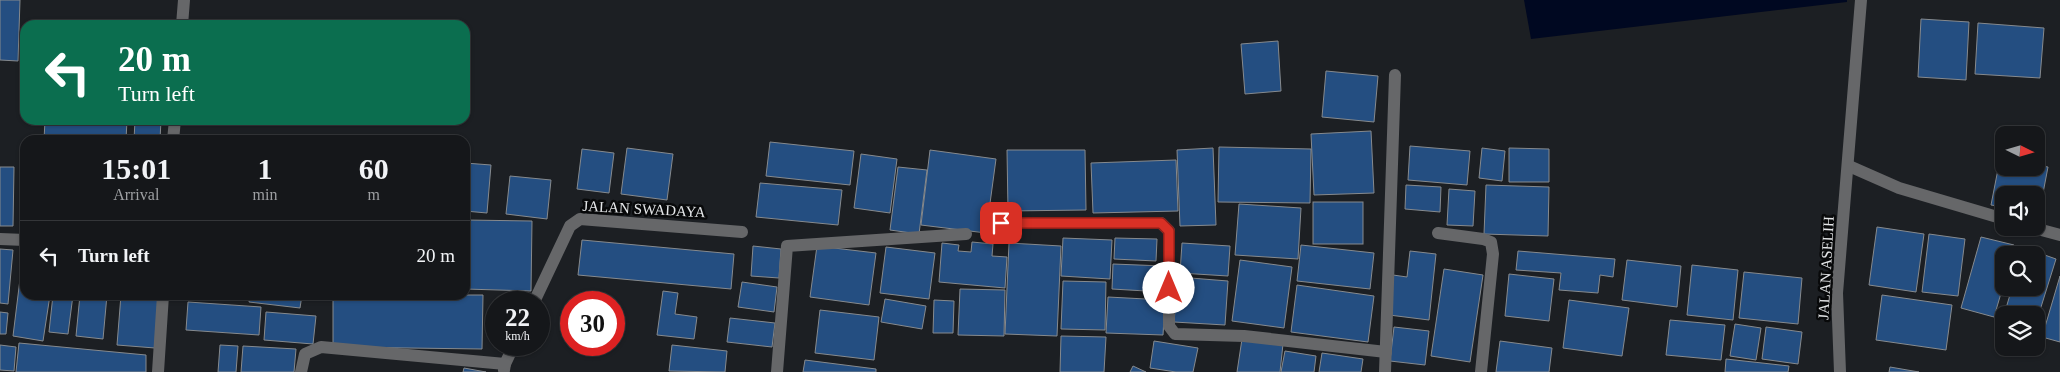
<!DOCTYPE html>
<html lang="en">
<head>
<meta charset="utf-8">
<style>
	body { margin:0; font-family:Georgia,serif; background:#1e2023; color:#f1f3f6; height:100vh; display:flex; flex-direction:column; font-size:19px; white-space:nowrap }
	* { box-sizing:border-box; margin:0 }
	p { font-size:16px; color:#9d9fa2 }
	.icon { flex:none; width:28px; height:28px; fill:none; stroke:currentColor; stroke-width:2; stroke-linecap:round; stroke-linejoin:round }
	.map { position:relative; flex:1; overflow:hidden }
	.sheet { position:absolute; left:20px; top:135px; width:450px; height:165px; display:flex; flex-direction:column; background:#15171a; border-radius:15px; box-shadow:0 1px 4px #0004,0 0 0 1px #343639 }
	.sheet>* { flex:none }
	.top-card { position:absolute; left:20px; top:20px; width:450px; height:105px; border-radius:15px; box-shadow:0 1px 4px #0004,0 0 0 1px #343639; background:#0b6e4f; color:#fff; overflow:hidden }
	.needle { width:32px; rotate:95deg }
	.fabs { position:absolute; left:1995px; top:126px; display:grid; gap:10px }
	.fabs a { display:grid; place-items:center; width:50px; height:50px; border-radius:10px; background:#15171a; box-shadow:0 1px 4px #0004,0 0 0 1px #343639; font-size:25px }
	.speed { position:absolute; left:485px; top:291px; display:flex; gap:10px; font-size:25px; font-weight:700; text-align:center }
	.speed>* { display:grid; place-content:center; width:65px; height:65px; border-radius:50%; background:#15171a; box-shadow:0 1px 4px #0004,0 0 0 1px #343639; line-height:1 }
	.speed small { font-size:12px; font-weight:400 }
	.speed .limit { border:8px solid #d22; background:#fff; color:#111 }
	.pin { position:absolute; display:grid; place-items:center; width:42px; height:42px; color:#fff; margin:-21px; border-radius:10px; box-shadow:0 2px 8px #0006 }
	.me { position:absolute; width:55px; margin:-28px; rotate:0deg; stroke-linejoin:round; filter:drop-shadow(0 0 4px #0008) }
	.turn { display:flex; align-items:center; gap:18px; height:105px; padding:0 15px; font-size:22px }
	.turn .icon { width:65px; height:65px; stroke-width:2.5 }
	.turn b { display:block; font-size:35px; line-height:42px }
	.eta { display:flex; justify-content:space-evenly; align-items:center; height:85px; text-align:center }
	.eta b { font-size:30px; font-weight:600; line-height:35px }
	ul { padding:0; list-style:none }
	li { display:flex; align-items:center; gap:15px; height:70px; padding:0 15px; border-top:1px solid #343639 }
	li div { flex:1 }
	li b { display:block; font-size:19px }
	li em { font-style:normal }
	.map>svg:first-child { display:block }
	.water { fill:#000821 }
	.building { fill:#244e81; stroke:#868a8e }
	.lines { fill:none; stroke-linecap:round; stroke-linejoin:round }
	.minor { stroke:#666769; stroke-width:12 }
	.route-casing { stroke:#8d1f18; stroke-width:12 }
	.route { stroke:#d93025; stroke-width:9 }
	.labels { text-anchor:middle; stroke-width:5; stroke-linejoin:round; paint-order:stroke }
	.street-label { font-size:15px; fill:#e5e7e9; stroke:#08090a }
</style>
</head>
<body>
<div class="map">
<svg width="2060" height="372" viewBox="0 0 2060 372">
	<rect width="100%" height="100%" fill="#1c1f23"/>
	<path class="water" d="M1524 0H1847V2L1531 39Z"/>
	<g class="building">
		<path d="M0 0H20L18 61 0 60Z"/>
		<path d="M1921 19 1969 22 1966 80 1918 77Z"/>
		<path d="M1978 23 2044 28 2040 78 1975 74Z"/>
		<path d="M1278 41 1281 91 1245 94 1241 44Z"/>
		<path d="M1326 71 1378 76 1374 122 1322 117Z"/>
		<path d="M45 120H127L126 140H44Z"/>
		<path d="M135 120H161L160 140H134Z"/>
		<path d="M1371 131 1374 193 1314 195 1311 134Z"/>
		<path d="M770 142 854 151 850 185 766 176Z"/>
		<path d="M1410 146 1470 151 1467 185 1408 180Z"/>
		<path d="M1219 147 1311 149 1310 203 1218 202Z"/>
		<path d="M627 148 673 154 667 200 621 194Z"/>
		<path d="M1213 148 1216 225 1180 226 1177 150Z"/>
		<path d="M1482 148 1505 151 1502 181 1479 178Z"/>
		<path d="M1509 148 1549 149V182H1509Z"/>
		<path d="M582 149 614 153 609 193 577 189Z"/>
		<path d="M930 150 996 159 986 233 921 225Z"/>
		<path d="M1007 150H1085L1086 210 1008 211Z"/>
		<path d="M861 154 897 159 890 213 854 208Z"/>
		<path d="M2000 159H2004V168H2036V165L2048 167 2039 214 2036 213V195H2004V207L1991 205Z"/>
		<path d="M1176 160 1178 211 1093 213 1091 163Z"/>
		<path d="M465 163 491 165 487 213 465 211Z"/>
		<path d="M0 167H14L13 226H0Z"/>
		<path d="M898 167 927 170 919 234 890 230Z"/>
		<path d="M510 176 551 180 547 219 506 214Z"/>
		<path d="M760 183 842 190 838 225 756 217Z"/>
		<path d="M1406 185 1441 187 1440 212 1405 209Z"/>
		<path d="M1486 185 1549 187 1548 236 1484 234Z"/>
		<path d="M1449 189 1475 191 1473 226 1447 225Z"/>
		<rect x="1313" y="202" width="50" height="42"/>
		<path d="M1239 204 1301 208 1298 259 1235 255Z"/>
		<path d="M465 220 532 221 531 291 465 289Z"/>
		<path d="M1877 227 1924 234 1916 292 1869 285Z"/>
		<path d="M1929 234 1965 239 1958 296 1922 292Z"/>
		<path d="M1981 237 2014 245 2011 255H2004V283L1994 317 1961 308Z"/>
		<path d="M1063 238 1112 240 1110 279 1061 276Z"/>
		<path d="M1115 238 1157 239 1156 261 1114 259Z"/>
		<path d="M582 240 734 254 731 289 578 275Z"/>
		<path d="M972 242 993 244 992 256 1007 257 1005 288 939 282 942 243 959 245 958 251 971 252Z"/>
		<path d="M1009 243 1061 246 1057 336 1005 334Z"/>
		<path d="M1182 243 1230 246 1228 276 1180 273Z"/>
		<path d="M1301 245 1374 253 1370 289 1297 281Z"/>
		<path d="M753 246 781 249 779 278 751 276Z"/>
		<path d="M817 246 876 253 869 305 810 297Z"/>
		<path d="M886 247 935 253 929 299 880 293Z"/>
		<path d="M0 249 13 250 8 304 0 303Z"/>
		<path d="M1410 251 1436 254 1429 320 1389 315 1393 275 1407 277Z"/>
		<path d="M1518 251 1615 259 1613 277 1600 275 1598 293 1559 290 1561 273 1516 270Z"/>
		<path d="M2039 253 2056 259 2036 323V315H2004L2012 288H2036V261Z"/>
		<path d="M1240 260 1292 267 1284 328 1232 321Z"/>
		<path d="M1627 260 1681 266 1677 307 1622 300Z"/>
		<path d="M1113 264 1164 266 1163 292 1112 289Z"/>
		<path d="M1692 265 1738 270 1733 320 1687 315Z"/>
		<path d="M1444 269 1483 275 1470 362 1431 356Z"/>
		<path d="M21 271 25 272V295H50L43 341 13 336Z"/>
		<path d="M1744 272 1802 278 1798 324 1739 318Z"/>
		<path d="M1509 274 1554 279 1549 321 1505 316Z"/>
		<path d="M2060 276V342L2042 337Z"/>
		<path d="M1178 277 1228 281 1225 325 1174 322Z"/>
		<path d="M1063 281 1106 282 1105 330 1061 329Z"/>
		<path d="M742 282 777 287 774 312 738 307Z"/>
		<path d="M1297 285 1374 296 1368 342 1291 332Z"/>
		<path d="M960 289 1005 290 1004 336 958 335Z"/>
		<path d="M663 291 678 293 675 314 697 317 694 339 657 335Z"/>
		<path d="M53 295H73L68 334 49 332Z"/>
		<path d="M80 295H107L103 339 76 336Z"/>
		<path d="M121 295H160L155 348 117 345Z"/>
		<path d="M188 295H236V299Z"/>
		<path d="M250 295H302L300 308 249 302Z"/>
		<path d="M333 295H483L482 349 333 347Z"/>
		<path d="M1882 295 1952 305 1946 350 1876 340Z"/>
		<path d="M1108 297 1165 300 1163 335 1106 333Z"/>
		<path d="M885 299 926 306 922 329 881 322Z"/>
		<path d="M934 300 954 301 953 333H933Z"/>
		<path d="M1569 300 1629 308 1622 356 1563 348Z"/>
		<path d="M188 302 261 307 259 335 186 330Z"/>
		<path d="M820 310 879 317 874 360 815 353Z"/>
		<path d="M0 312 8 313 6 334H0Z"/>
		<path d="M266 312 316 316 313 344 264 340Z"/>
		<path d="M2004 316V332L1999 330Z"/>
		<path d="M730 318 775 323 772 347 727 342Z"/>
		<path d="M1670 320 1725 325 1721 360 1666 355Z"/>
		<path d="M1735 324 1761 328 1756 360 1730 356Z"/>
		<path d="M1394 327 1429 331 1425 365 1390 361Z"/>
		<path d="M1766 327 1802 332 1798 364 1762 359Z"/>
		<path d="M1061 336 1106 337 1104 372H1060Z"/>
		<path d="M1242 339 1283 344 1280 372H1237Z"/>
		<path d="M1154 341 1198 348 1193 372H1176L1150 368Z"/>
		<path d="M1500 341 1552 348 1549 372H1496Z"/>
		<path d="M19 343 146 355V372H16Z"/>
		<path d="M0 345 16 347 14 371 0 370Z"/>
		<path d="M220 345 238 346 236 372H218Z"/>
		<path d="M672 345 727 351 725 372 669 371Z"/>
		<path d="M243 346 296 349 294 372H241Z"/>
		<path d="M1285 351 1316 356 1314 372H1281Z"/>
		<path d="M1322 353 1363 359 1361 372H1319Z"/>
		<path d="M1726 359 1789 366 1788 372H1725Z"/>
		<path d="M805 360 876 369V372H803Z"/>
		<path d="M1133 366 1146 372H1130Z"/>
		<path d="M1890 367 1919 372H1889Z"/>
		<path d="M464 368 486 372H463Z"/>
	</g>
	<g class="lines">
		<g class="minor">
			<path d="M182 25 184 0"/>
			<path d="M173 140 175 120"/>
			<path d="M1849 166 1899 188 2004 219"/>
			<path d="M1001 223H1161L1169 231V326L1175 334 1244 336 1386 352"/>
			<path d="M2034 228 2060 235"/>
			<path d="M1438 233 1483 239 1491 242 1493 254 1481 372"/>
			<path d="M0 239 25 240"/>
			<path d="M534 302 570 226 580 219 742 232"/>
			<path d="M504 370 505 364 514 345"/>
			<path d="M158 372 163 295"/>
			<path d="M301 372 305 354 321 347 505 364"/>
			<path d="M777 372 787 246 966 234"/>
			<path d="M1385 372 1395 75"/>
			<path d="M1840 372 1837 293 1861 0"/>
		</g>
	</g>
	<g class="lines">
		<defs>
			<path id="route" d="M1001 223H1161L1169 231V288"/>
		</defs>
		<use href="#route" class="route-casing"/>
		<use href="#route" class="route"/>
	</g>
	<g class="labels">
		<g class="street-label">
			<text transform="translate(644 209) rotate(3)" y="5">JALAN SWADAYA</text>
			<text transform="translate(1826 268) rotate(-87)" y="5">JALAN ASELIH</text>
		</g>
	</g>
</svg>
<div class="fabs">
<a><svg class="needle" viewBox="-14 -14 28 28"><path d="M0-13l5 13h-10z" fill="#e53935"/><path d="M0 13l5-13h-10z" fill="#9d9fa2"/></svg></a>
<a><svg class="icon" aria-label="sound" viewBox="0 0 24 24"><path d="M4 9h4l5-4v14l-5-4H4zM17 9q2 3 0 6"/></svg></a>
<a><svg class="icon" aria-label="search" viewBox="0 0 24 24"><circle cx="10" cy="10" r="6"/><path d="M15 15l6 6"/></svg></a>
<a><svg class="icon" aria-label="layers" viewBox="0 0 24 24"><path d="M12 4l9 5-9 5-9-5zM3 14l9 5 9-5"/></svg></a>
</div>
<div class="speed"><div>22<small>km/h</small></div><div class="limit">30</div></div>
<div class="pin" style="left:1001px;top:223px;background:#d93025"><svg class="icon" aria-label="arrive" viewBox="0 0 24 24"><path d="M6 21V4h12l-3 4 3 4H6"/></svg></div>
<svg class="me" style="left:1169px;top:288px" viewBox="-20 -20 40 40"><circle r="19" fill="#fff"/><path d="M0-13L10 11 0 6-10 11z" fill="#d93025"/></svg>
<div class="top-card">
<div class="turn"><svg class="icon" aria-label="left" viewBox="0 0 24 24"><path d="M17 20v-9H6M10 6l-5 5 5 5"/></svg><div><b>20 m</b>Turn left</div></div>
</div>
<section class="sheet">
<div class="eta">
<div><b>15:01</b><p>Arrival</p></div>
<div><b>1</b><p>min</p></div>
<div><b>60</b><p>m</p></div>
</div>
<ul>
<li><svg class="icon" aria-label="left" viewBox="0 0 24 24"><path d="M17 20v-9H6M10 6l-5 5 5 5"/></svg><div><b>Turn left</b></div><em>20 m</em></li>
</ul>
</section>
</div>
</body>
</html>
